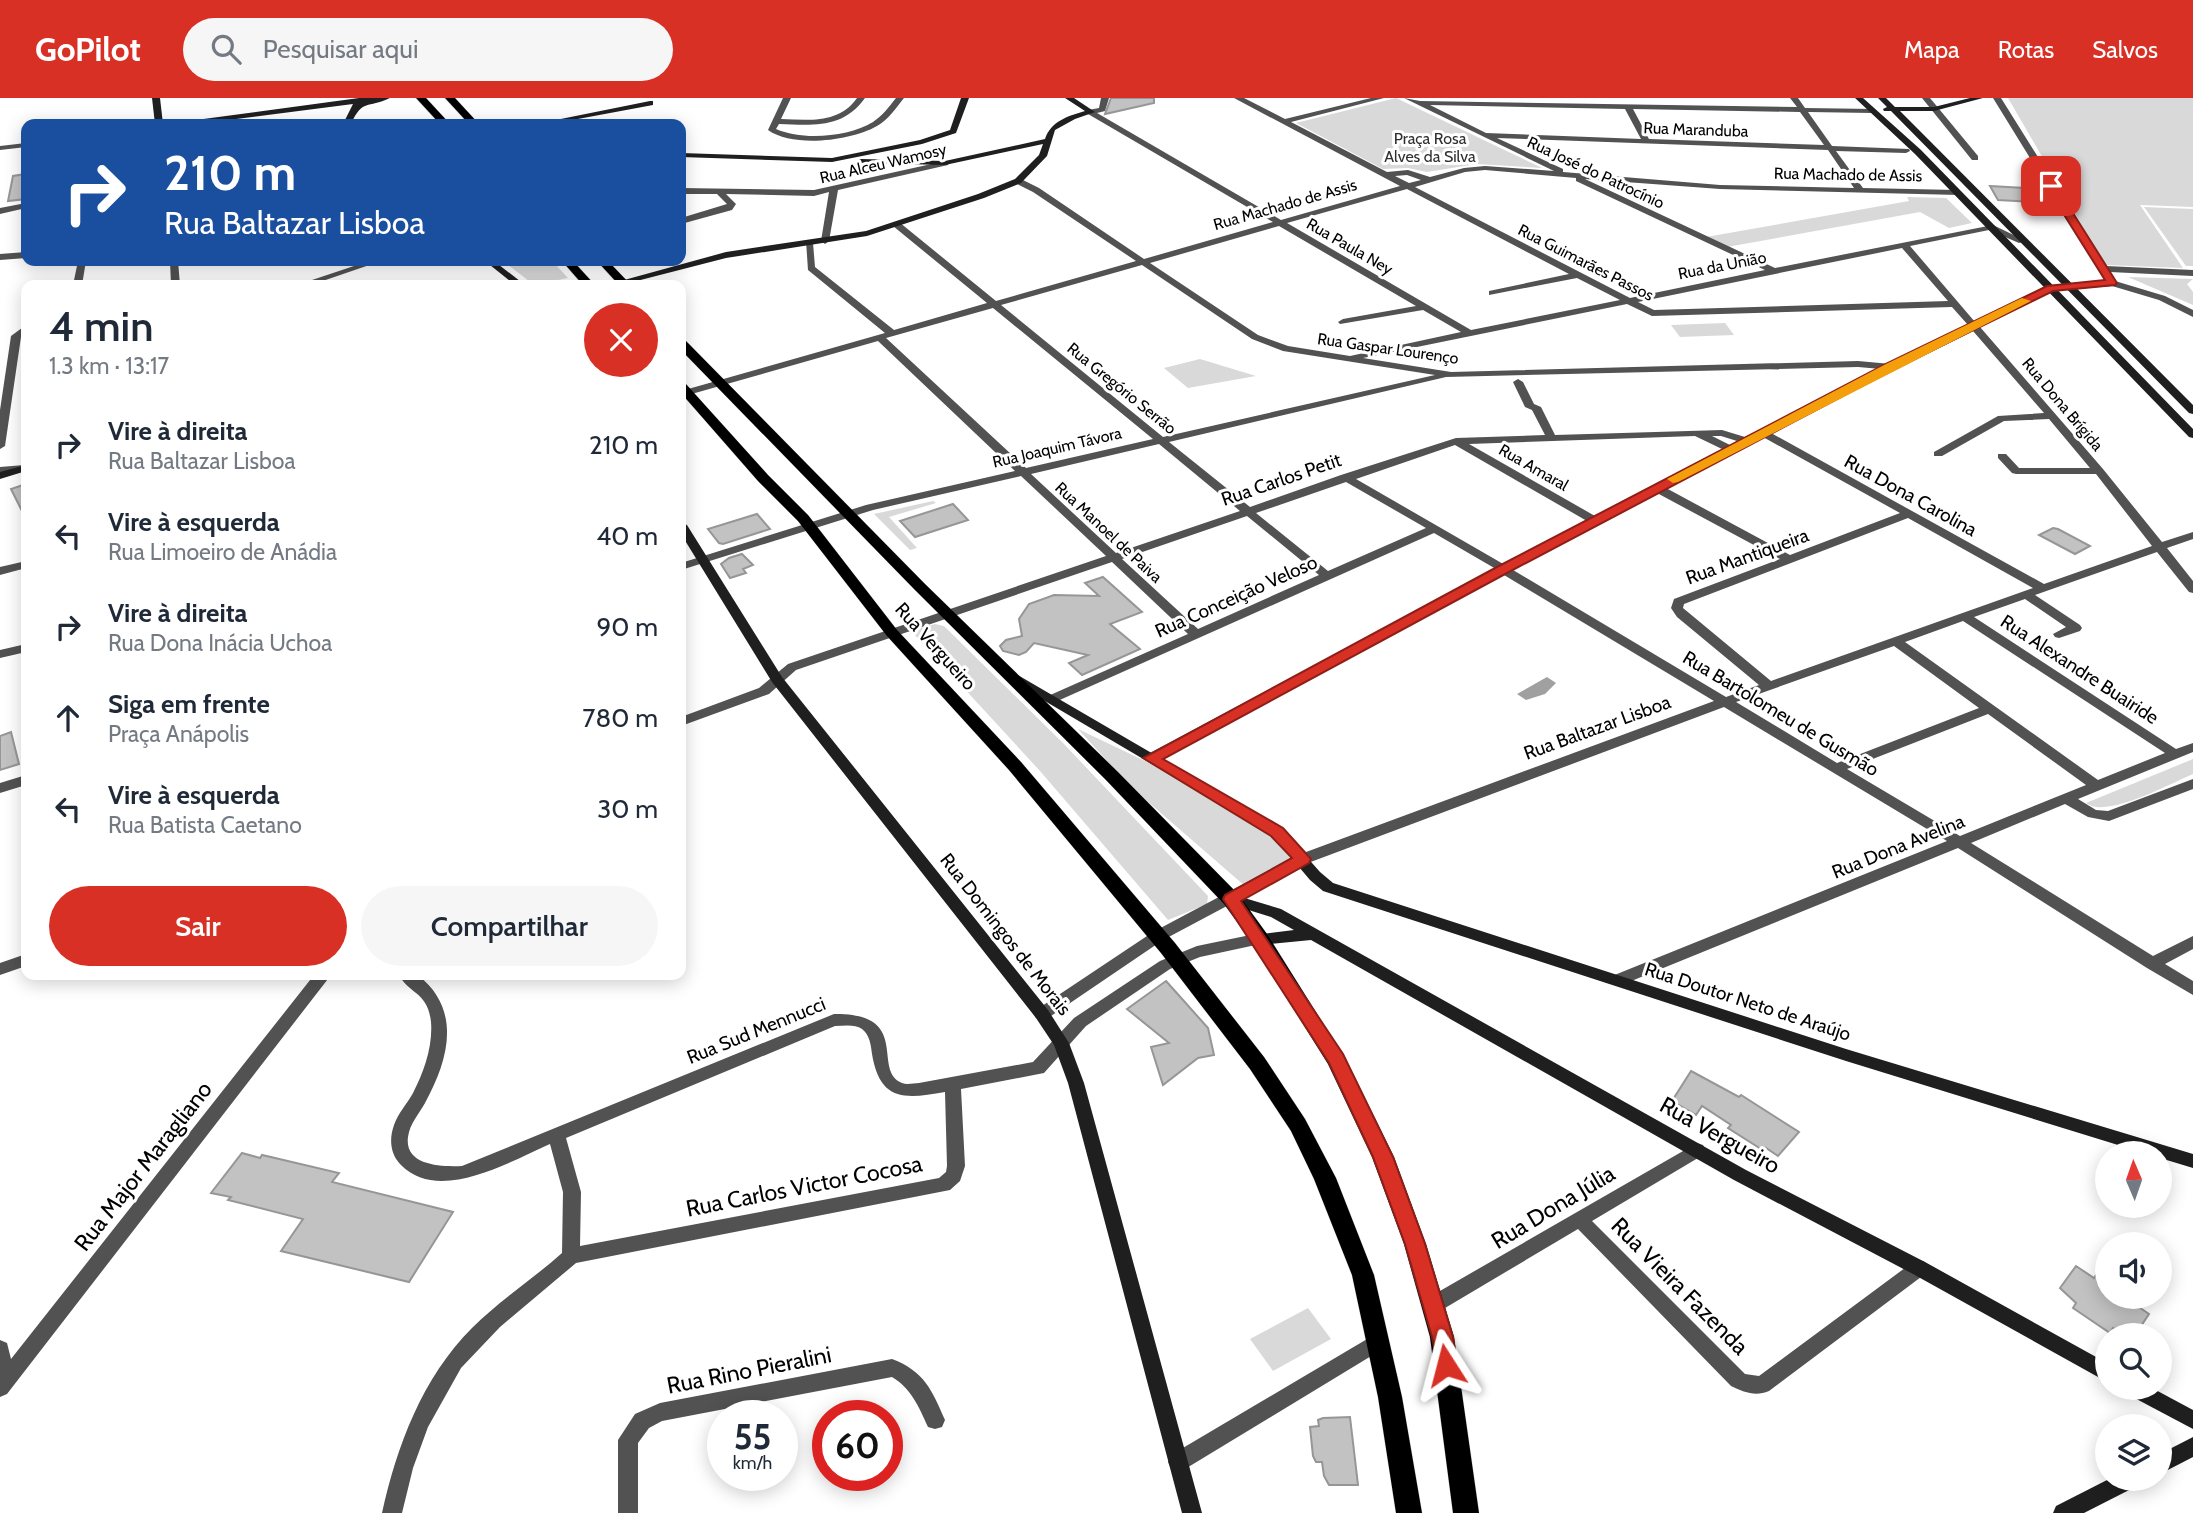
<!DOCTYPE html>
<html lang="pt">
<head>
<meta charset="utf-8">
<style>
	body { margin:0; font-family:Cabin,sans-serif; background:#f6f6f7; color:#1f2937; height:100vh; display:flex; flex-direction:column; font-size:26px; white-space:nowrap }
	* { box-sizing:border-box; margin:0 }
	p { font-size:23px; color:#747a83 }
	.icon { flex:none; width:38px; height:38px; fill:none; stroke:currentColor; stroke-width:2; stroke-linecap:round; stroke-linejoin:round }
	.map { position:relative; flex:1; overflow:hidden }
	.sheet { position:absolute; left:21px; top:182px; width:665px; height:700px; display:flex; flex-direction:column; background:#fff; border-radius:14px; box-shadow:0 4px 18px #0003 }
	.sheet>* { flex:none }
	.guide { position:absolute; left:21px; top:21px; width:665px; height:147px; border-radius:14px; box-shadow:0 4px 18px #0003; background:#1a4fa0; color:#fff; overflow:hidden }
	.needle { width:46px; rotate:358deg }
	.buttons { position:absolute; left:2095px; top:1043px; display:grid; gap:14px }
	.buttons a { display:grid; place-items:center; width:77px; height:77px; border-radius:50%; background:#fff; box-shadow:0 4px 18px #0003; font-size:35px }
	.speed { position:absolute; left:707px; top:1302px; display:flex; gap:14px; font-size:35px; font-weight:700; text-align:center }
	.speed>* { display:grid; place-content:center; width:91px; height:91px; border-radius:50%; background:#fff; box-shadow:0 4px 18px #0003; line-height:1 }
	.speed small { font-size:18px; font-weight:400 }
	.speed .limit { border:10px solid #d22; background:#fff; color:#111 }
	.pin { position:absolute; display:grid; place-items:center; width:60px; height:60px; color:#fff; margin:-30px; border-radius:14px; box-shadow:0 4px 10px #0006 }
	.me { position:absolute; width:77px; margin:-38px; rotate:351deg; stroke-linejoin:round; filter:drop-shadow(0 0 5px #0008) }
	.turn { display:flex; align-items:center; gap:24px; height:147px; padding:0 28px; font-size:32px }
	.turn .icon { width:91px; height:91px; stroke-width:2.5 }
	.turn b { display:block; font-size:49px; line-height:60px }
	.round { display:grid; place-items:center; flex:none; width:74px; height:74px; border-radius:37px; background:#f6f6f7 }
	.headline { display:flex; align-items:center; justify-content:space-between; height:119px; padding:0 28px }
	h1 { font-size:42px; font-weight:600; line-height:52px }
	.action { display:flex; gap:14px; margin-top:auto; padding:14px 28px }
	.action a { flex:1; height:80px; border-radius:42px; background:#d93025; color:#fff; font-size:28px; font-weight:600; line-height:80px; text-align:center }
	.action a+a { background:#f6f6f7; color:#1f2937 }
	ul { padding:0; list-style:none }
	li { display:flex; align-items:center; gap:21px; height:91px; padding:0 28px }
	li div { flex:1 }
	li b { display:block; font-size:26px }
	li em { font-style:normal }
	header { display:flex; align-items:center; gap:42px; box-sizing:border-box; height:98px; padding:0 35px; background:#d93025; color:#fff }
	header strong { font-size:33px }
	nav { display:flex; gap:38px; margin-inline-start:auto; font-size:24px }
	.search { width:490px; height:63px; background:#f6f6f7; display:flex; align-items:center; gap:18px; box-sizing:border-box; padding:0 24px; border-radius:38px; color:#747a83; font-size:26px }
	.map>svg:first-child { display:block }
	.green { fill:#d9d9d9 }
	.water { fill:#a0a0a0 }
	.building { fill:#c2c2c2; stroke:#969696; stroke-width:2 }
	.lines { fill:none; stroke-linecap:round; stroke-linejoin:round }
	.primary-casing { stroke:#dbdbdb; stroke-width:1 }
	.street { fill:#525252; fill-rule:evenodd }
	.secondary { fill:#1f1f1f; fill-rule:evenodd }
	.primary { fill:#000; fill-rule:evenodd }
	.route { fill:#d93025; stroke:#8d1f18; stroke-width:2 }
	.slow { fill:#f59e0b }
	.labels { text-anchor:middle; stroke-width:6; stroke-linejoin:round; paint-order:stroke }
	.far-street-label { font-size:16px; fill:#000; stroke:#fff }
	.far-park-label { font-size:16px; fill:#303030; stroke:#fff }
	.street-label { font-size:19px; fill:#000; stroke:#fff }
	.near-street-label { font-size:23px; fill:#000; stroke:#fff }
</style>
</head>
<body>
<header>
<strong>GoPilot</strong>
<div class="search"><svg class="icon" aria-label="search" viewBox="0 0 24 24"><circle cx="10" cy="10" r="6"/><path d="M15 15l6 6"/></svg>Pesquisar aqui</div>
<nav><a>Mapa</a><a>Rotas</a><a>Salvos</a></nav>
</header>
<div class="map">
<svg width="2193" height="1415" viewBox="0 0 2193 1415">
	<rect width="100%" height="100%" fill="#fff"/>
	<g class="green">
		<path d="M1396 0 1542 70 1477 66 1427 74 1408 70 1383 71 1296 25Z"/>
		<path d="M2008 0H2193V109L2140 107 2183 170 2105 167Z"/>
		<path d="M1907 99 1946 100 1972 125 1949 130 1920 114 1727 149 1706 139 1909 103Z"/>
		<path d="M2144 109 2193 111V168H2186Z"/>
		<path d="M503 163H552L568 180 534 187Z"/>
		<path d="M2128 179 2193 181 2187 186 2193 194V207Z"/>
		<path d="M1725 225 1734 237 1680 239 1671 227Z"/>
		<path d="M1200 261 1256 278 1188 290 1164 270Z"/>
		<path d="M933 403 936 405 889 419 917 450 910 452 874 416Z"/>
		<path d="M935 526 944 528 1063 645 1208 798 1207 806 1168 822 1040 673 914 536 917 531Z"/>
		<path d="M1078 631 1168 674 1269 733 1294 760 1246 789 1131 689Z"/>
		<path d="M2193 661V676C2169 686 2107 721 2086 705Z"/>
		<path d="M1308 1210 1331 1241 1273 1273 1250 1241Z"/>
	</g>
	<path class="water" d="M1547 579 1556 585 1545 596 1526 602 1517 596Z"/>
	<g class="building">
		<path d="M1111 0H1154V5L1105 16Z"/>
		<path d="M26 76V101L8 103 13 78Z"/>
		<path d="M1990 88 2025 90 2033 104 1998 102Z"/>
		<path d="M26 386V421L11 391Z"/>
		<path d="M953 406 968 422 915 439 900 423Z"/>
		<path d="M757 416 770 431 723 446 719 445 708 431Z"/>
		<path d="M2053 430 2058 431 2090 448 2075 456 2039 437Z"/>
		<path d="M742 456 753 467 743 471 746 475 730 480 721 466 729 460Z"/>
		<path d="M1103 479 1142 514 1110 526 1140 551 1082 577 1069 565 1088 557 1034 545 1026 554 1019 557 1003 553 1000 548 1006 542 1022 538 1019 521 1029 506 1054 497 1099 498 1085 485Z"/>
		<path d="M11 634 19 666 0 672V638Z"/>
		<path d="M1166 883 1208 930 1214 957 1198 960 1163 987 1151 949 1169 945 1127 911Z"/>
		<path d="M1691 973 1739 999 1741 997 1799 1034 1778 1058 1766 1050 1764 1053 1728 1030 1731 1027 1702 1008 1696 1017 1672 1003Z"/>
		<path d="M242 1055 260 1060 262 1057 339 1075 332 1084 453 1114 409 1184 281 1153 303 1121 228 1102 231 1099 211 1095Z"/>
		<path d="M2107 1161V1199H2133L2130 1203 2149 1216 2135 1237H2124L2113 1230 2110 1235 2073 1210 2076 1205 2060 1190 2076 1168 2094 1180Z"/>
		<path d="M1350 1319 1358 1387H1329L1324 1378 1322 1364H1316L1313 1358 1310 1329 1319 1328 1318 1322 1323 1320Z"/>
	</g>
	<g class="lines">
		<defs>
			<g id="primary">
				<path d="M416 0H426L450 26H440Z"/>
				<path d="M445 0H455L479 26H469Z"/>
				<path d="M562 163H573L595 187H583Z"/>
				<path d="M597 163H608L631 187H619Z"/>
				<path d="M681 241 685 242 925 486 1118 674 1238 796 1267 836 1346 962 1394 1059 1426 1146 1454 1239 1479 1415H1453L1430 1239 1404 1146 1372 1059 1328 966 1253 846 1224 806 1106 682 915 492 681 252Z"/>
				<path d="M681 284 685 285 768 377 808 417 897 532 1021 664 1175 845 1264 959 1305 1021 1336 1080 1374 1177 1402 1299 1422 1415H1396L1378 1299 1352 1177 1314 1081 1291 1033 1250 971 1161 855 1009 672 887 538 798 423 758 383 681 295Z"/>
			</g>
		</defs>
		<use href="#primary" class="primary-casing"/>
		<g class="street">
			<path d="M783 0H791L781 21C809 22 839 26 857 0H865C843 31 813 27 779 26L776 31C803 43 848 39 873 24 882 18 889 9 896 0H904C896 10 888 22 877 28 851 43 793 50 768 32Z"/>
			<path d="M1101 0H1109L1105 13 1097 15 1281 122 1400 88 1234 0H1244L1285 21 1371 0H1384L1291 24 1387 74 1408 72 1430 79 1464 70 1485 68 1554 73 1404 0 1420 3 1797 9 1790 0H1798L1805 10 1875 11V15H1872L1808 14 1832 48 1909 51 1910 53 1906 55 1836 53 1863 90 1956 92 1959 93V97L1720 91 1585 81 1775 170 1993 127 2026 143 2019 145 1989 132 1910 148 1975 224 2047 188 2106 183 1993 0H2001L2106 168 2193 172V178L2110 174 2115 183 2165 198 2193 212V219L2159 202 2112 188 2052 193 1980 229 2103 371 2162 444 2193 434V441L2167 450 2193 483V495L2189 494 2157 454 2035 497 2080 527 2082 530 2080 533 2059 540 2055 539 2053 536 2066 529 2025 501 1974 519 2176 651 2193 645V654L2078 701 2096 712 2108 713 2193 681V691L2109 723 2088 719 2065 706 1971 745 2153 858 2193 838V851L2165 866 2193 883V897L2147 870 1958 750 1624 886H1612L1610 882 1612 878 1947 743 1724 609 1308 765 1163 842 1048 920 1042 922 1036 920 1034 916 1036 912 1153 834 1298 757 1714 603 1504 477 1156 663H1146L1144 660 1146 657 1496 471 1434 435 1053 605 1048 604 1046 601 1048 598 1188 536 1112 464 796 572 769 596 681 628V619L759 590 788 566 1106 458 1021 378 873 412 681 472V465L866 407 1015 373 878 243 681 299V293L885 235 808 172 806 143 813 145 815 169 894 232 987 205 893 128V124H899L996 203 1136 163 1033 94 1015 85V81H1021L1039 90 1144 161 1273 124 1088 16V12L1099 10ZM1430 7 1625 11 1641 41 1486 35ZM1633 11 1800 14 1824 47 1649 41ZM1497 40 1828 52 1854 90 1720 87 1563 74V71ZM1485 72 1576 80V83L1765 172 1630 200 1415 89 1465 74ZM1407 77 1421 82 1409 85 1395 78ZM1407 91 1569 176 1489 193V197L1577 180 1620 202 1471 232 1287 125ZM1279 128 1416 208 1343 221 1338 224 1340 226 1423 212 1461 234 1350 258 1288 248 1258 237 1150 165ZM1902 150 1948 203 1654 212 1638 204ZM1142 167 1252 241 1283 253 1435 277 1163 339 1001 207ZM1627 206 1652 218 1952 209 1968 227 1891 266 1858 263 1451 274 1363 260ZM993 210 1153 341 1026 370 886 240ZM1973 233 2044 315 1998 318 1934 354V358H1942L2004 323 2049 321 2090 370H2019L2006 356H1998V360L2012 375 2016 376H2096L2152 448 2044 486 1771 335ZM1858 269 1881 271 1745 339 1722 332 1555 337 1541 309 1534 306 1523 284 1518 281 1513 284 1525 309 1532 312 1545 337 1456 340 1341 377 1250 409 1169 344 1446 279ZM1695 338 1722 351 1595 418 1469 346ZM1712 338H1721L1737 343 1730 347ZM1763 339 1900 415 1790 457 1666 390ZM1159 346 1240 413 1116 455 1031 376ZM1455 347 1587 423 1505 467 1356 381ZM1346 384 1426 430 1328 473 1256 415ZM1657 395 1780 461 1674 501 1671 510 1677 519 1759 587 1726 599 1513 472ZM1247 418 1319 477 1198 531 1122 461ZM1908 420 2033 490 1771 583 1683 510 1684 506ZM1963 523 2165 655 2098 682 1905 544ZM1894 548 1979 610 1837 665 1736 604ZM1988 616 2086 687 1960 738 1847 671Z"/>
			<path d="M1922 0H1930L1978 58V62H1972Z"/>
			<path d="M26 45V49L0 52V48Z"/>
			<path d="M945 63 949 65 948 67 838 92 829 143 825 146 821 143 829 94 814 98 726 96 736 106 732 112 681 126V120L727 106 717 96H681V90L814 92Z"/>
			<path d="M26 105V110L0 116V110Z"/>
			<path d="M26 154V160L0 162V156Z"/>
			<path d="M78 163H86L82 187H73Z"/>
			<path d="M170 163H178L180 187H171Z"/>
			<path d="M369 163H381L311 187H297Z"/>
			<path d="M26 227V235L21 239 5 348 0 351V312L11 238Z"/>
			<path d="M24 367H26V373L0 375V369Z"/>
			<path d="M26 463V470L0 477V469Z"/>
			<path d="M26 546V554L0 560V552Z"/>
			<path d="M26 677V687L0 695V685Z"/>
			<path d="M1260 835 1265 837 1268 841 1265 845 1200 859 1170 871 1086 928 1044 975 961 991 965 1068 960 1083 950 1092 576 1165 500 1229 461 1270 428 1329 413 1370 402 1415H382C397 1348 422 1280 472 1230 500 1202 533 1181 562 1155L563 1094 550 1046C511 1063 439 1106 401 1067 390 1056 389 1041 394 1027 398 1015 407 1006 413 995 424 974 433 948 431 924 428 894 409 896 399 877H418C462 912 449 961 425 1005 419 1016 410 1025 408 1039 404 1068 442 1069 462 1068L834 916C913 915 871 972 902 985 907 987 914 985 919 985L1033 964 1074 920 1160 863 1197 848ZM835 928C844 928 855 926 862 931 870 937 871 948 872 956 880 1004 905 1001 945 994L947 1068 946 1074 939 1080 580 1148 581 1094 566 1040Z"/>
			<path d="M26 856V868L0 877V865Z"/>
			<path d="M314 877H331L7 1296 0 1299V1242L7 1245 11 1261Z"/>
			<path d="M1697 1045 1703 1047 1706 1052 1703 1057 1592 1123 1745 1276 1759 1278 1913 1164 1919 1162 1925 1164 1928 1170 1925 1176 1769 1293C1755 1299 1744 1294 1731 1288L1578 1131 1440 1213 1433 1215 1426 1213 1424 1207 1426 1201Z"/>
			<path d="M1379 1234 1386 1237 1388 1243 1386 1249 1185 1371 1178 1374 1171 1371 1168 1364 1171 1357Z"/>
			<path d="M892 1261C924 1273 932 1292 945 1322L942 1329 935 1331 928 1329C919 1309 911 1290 892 1279L662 1323 649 1330 638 1345V1415H618V1342L635 1316 660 1305Z"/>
		</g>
		<g class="secondary">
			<path d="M152 0H160L163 26H155Z"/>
			<path d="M359 0H390C367 11 363 0 351 26H343L353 6 197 26H177L181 24Z"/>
			<path d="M961 0H969L956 35 922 46 832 64 681 59V55L832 60 920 42 950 32Z"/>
			<path d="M1065 0H1074L1095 14 1075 21 1055 32 1047 58 1021 85 984 100 867 138 726 160 621 187H606L726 154 866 133 978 96 1015 81 1039 57 1043 46 945 67 861 65 857 63 861 61 945 63 1045 41C1051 23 1068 18 1085 13Z"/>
			<path d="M1855 0H1863L1921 52 2193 331V340L2189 339 1915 56Z"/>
			<path d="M1878 0H1886L1895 9H1934L1970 0H1983L1934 13H1900L2193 307V316L2189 315 1891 13H1884L1883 11 1887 9Z"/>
			<path d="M650 3H653V7L551 26H536Z"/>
			<path d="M485 163H494L525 187H515Z"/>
			<path d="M26 367V373L0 381V374Z"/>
			<path d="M681 424 687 427 782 579 1048 912 1069 945 1084 985 1202 1415H1182L1068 985 1054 947 1036 920 772 584 681 436Z"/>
			<path d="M1016 576 1282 731 1320 774 1333 785 1846 951 2193 1056V1070L2160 1060V1055H2144L1846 963 1323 793 1310 782 1272 737 1011 583 1010 580Z"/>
			<path d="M1231 796 1281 811 1746 1072 1925 1164 2107 1265V1284L1913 1176 1734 1082 1311 842 1260 847 1255 845 1252 841 1255 837 1294 832 1271 819 1226 805 1224 801 1226 797Z"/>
			<path d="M2124 1290H2152L2193 1312V1331L2127 1296Z"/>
			<path d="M2193 1339V1359L2160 1376V1356Z"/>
			<path d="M2109 1381H2140L2137 1388 2084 1415H2053L2056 1408Z"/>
		</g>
		<use href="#primary" class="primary"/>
	</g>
	<path class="route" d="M2048 86 2056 88 2117 185 2115 187 2053 193 1894 271 1507 475 1163 661 1283 730 1311 761 1309 765 1241 803 1343 956 1393 1059 1425 1146 1453 1239 1457 1267 1454 1274 1446 1277 1439 1274 1432 1239 1405 1146 1373 1059 1329 965 1223 801 1225 797 1292 760 1271 738 1143 660 1497 469 1886 266 2047 188 2105 182 2046 88Z"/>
	<path class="slow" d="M2022 200 2031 203 1678 384 1673 385 1667 381 1886 266Z"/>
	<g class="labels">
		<g class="far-street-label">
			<text transform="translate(1696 31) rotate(2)" y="6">Rua Maranduba</text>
			<text transform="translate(883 65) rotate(-13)" y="6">Rua Alceu Wamosy</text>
			<text transform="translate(1596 74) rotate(25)" y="6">Rua José do Patrocínio</text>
			<text transform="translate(1848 76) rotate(1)" y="6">Rua Machado de Assis</text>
			<text transform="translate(1285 106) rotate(-16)" y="6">Rua Machado de Assis</text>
			<text transform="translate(1350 148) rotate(30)" y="6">Rua Paula Ney</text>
			<text transform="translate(1586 164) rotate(27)" y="6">Rua Guimarães Passos</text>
			<text transform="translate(1722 167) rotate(-11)" y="6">Rua da União</text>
			<text transform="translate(1388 250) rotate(8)" y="6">Rua Gaspar Lourenço</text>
			<text transform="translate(1122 290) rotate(39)" y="6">Rua Gregório Serrão</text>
			<text transform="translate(2063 306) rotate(50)" y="6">Rua Dona Brígida</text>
			<text transform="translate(1057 349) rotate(-13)" y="6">Rua Joaquim Távora</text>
			<text transform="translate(1534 369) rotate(30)" y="6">Rua Amaral</text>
			<text transform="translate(1109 434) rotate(43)" y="6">Rua Manoel de Paiva</text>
		</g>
		<g class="far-park-label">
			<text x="1430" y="46">Praça Rosa<tspan x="1430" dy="18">Alves da Silva</tspan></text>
		</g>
		<g class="street-label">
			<text transform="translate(1281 381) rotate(-19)" y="7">Rua Carlos Petit</text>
			<text transform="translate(1911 397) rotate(29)" y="7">Rua Dona Carolina</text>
			<text transform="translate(1747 458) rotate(-20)" y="7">Rua Mantiqueira</text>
			<text transform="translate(1236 498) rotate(-24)" y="7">Rua Conceição Veloso</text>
			<text transform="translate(936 548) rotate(48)" y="7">Rua Vergueiro</text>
			<text transform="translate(2080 571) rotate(33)" y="7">Rua Alexandre Buairide</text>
			<text transform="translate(1781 615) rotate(31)" y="7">Rua Bartolomeu de Gusmão</text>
			<text transform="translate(1597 629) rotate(-20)" y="7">Rua Baltazar Lisboa</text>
			<text transform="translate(1898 748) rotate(-22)" y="7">Rua Dona Avelina</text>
			<text transform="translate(1006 836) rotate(52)" y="7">Rua Domingos de Morais</text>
			<text transform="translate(1748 903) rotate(18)" y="7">Rua Doutor Neto de Araújo</text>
			<text transform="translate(756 932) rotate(-22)" y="7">Rua Sud Mennucci</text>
		</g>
		<g class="near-street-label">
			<text transform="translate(1720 1037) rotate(29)" y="8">Rua Vergueiro</text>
			<text transform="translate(143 1068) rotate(-52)" y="8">Rua Major Maragliano</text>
			<text transform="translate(804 1088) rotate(-11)" y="8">Rua Carlos Victor Cocosa</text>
			<text transform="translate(1553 1109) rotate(-31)" y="8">Rua Dona Júlia</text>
			<text transform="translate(1680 1188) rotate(45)" y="8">Rua Vieira Fazenda</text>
			<text transform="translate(749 1272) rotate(-11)" y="8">Rua Rino Pieralini</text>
		</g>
	</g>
</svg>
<div class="buttons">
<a><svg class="needle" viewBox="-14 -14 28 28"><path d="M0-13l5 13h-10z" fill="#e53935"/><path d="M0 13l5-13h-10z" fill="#747a83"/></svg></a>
<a><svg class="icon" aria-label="sound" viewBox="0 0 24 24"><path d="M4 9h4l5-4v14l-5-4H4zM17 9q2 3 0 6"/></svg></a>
<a><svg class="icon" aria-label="search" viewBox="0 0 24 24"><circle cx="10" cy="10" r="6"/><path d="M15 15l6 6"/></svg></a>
<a><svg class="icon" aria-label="layers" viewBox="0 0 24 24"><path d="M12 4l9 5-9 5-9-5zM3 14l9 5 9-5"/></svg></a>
</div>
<div class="speed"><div>55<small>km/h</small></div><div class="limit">60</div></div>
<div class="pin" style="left:2051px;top:88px;background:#d93025"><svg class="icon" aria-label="arrive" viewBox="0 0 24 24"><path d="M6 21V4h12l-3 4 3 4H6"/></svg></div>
<svg class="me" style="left:1446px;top:1267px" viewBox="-20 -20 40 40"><path d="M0-17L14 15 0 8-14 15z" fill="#d93025" stroke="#fff" stroke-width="4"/></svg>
<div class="guide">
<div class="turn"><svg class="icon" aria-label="right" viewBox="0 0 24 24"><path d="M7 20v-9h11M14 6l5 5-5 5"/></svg><div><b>210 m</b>Rua Baltazar Lisboa</div></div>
</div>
<section class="sheet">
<div class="headline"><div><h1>4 min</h1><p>1.3 km · 13:17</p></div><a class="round" style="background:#d93025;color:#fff"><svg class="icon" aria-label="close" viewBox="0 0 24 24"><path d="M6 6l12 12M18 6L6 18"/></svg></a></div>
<ul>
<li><svg class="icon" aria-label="right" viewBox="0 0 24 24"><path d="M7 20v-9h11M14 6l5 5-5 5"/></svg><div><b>Vire à direita</b><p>Rua Baltazar Lisboa</p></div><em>210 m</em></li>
<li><svg class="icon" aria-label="left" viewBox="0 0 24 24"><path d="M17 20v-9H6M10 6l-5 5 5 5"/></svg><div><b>Vire à esquerda</b><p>Rua Limoeiro de Anádia</p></div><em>40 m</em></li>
<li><svg class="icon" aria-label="right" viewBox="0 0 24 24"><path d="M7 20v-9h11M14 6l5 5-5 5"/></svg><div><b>Vire à direita</b><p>Rua Dona Inácia Uchoa</p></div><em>90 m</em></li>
<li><svg class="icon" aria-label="ahead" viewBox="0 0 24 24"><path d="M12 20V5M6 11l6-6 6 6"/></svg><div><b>Siga em frente</b><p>Praça Anápolis</p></div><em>780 m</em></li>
<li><svg class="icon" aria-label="left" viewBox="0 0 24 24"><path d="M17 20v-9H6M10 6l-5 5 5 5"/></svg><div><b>Vire à esquerda</b><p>Rua Batista Caetano</p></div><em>30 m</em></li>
</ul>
<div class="action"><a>Sair</a><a>Compartilhar</a></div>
</section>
</div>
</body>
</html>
